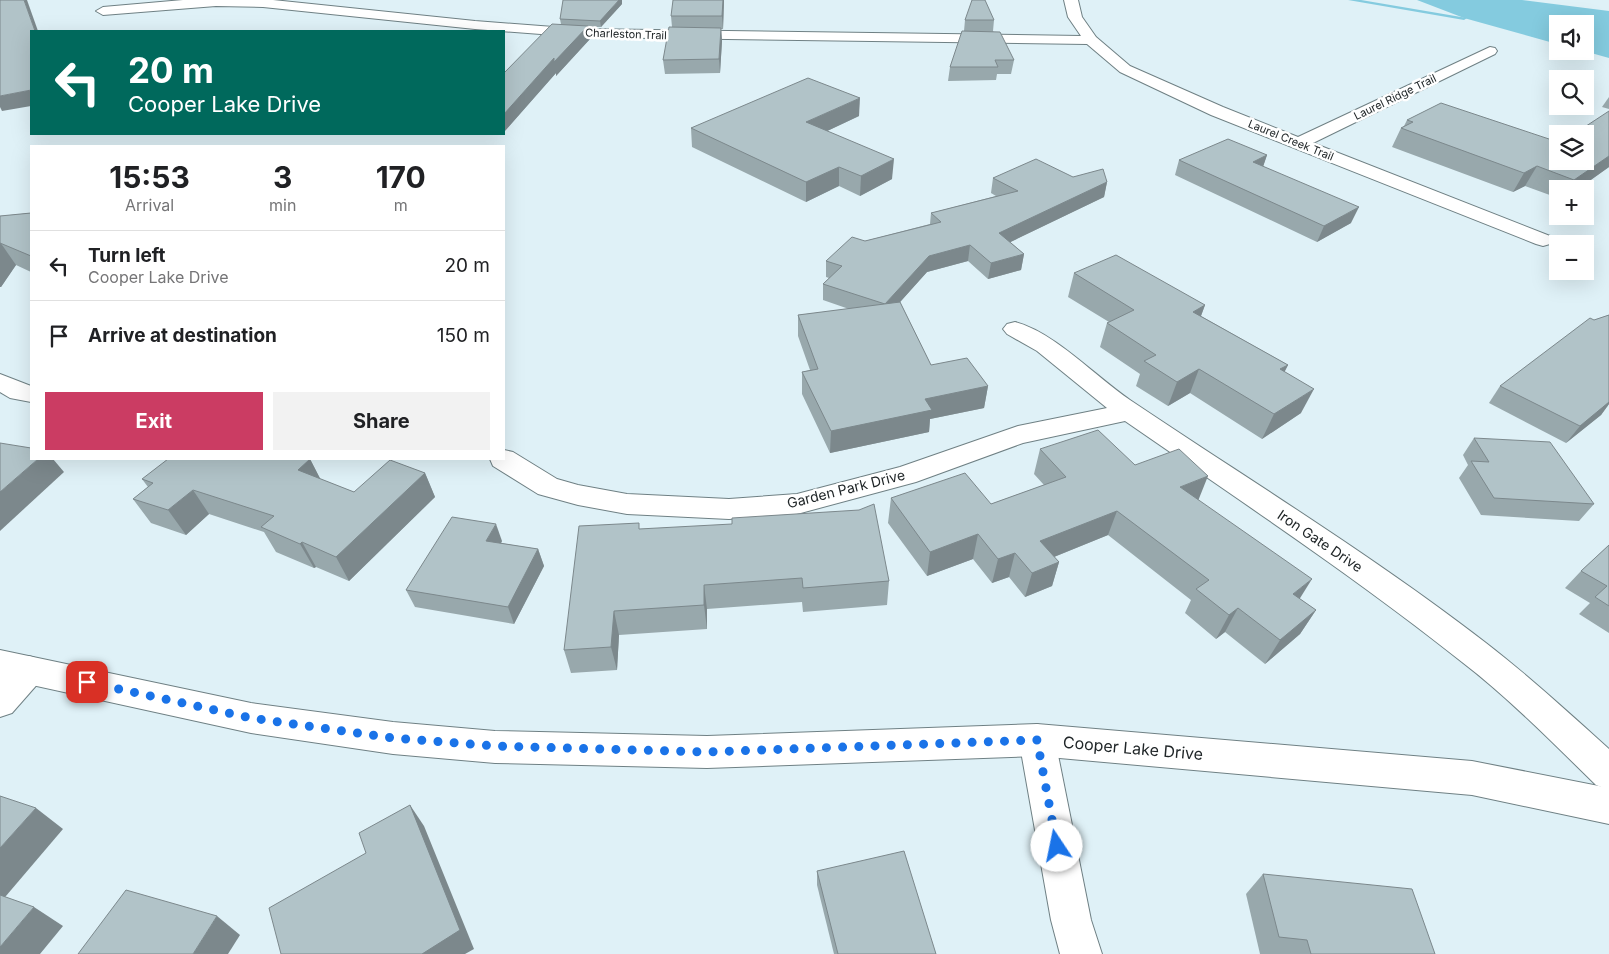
<!DOCTYPE html>
<html lang="en">
<head>
<meta charset="utf-8">
<style>
	body { margin:0; font-family:Inter,sans-serif; background:#f2f2f2; color:#202124; height:100vh; display:flex; flex-direction:column; font-size:19px; white-space:nowrap }
	* { box-sizing:border-box; margin:0 }
	p { font-size:16px; color:#757577 }
	.icon { flex:none; width:28px; height:28px; fill:none; stroke:currentColor; stroke-width:2; stroke-linecap:round; stroke-linejoin:round }
	.map { position:relative; flex:1; overflow:hidden }
	.drawer { position:absolute; left:30px; top:145px; width:475px; height:315px; display:flex; flex-direction:column; background:#fff; border-radius:0px; box-shadow:0 5px 20px #0002 }
	.drawer>* { flex:none }
	.guide { position:absolute; left:30px; top:30px; width:475px; height:105px; border-radius:0px; box-shadow:0 5px 20px #0002; background:#00695c; color:#fff; overflow:hidden }
	.controls { position:absolute; left:1549px; top:15px; display:grid; gap:10px }
	.controls a { display:grid; place-items:center; width:45px; height:45px; border-radius:0px; background:#fff; box-shadow:0 5px 20px #0002; font-size:25px }
	.pin { position:absolute; display:grid; place-items:center; width:42px; height:42px; color:#fff; margin:-21px; border-radius:10px; box-shadow:0 2px 8px #0006 }
	.me { position:absolute; width:55px; margin:-28px; rotate:349deg; stroke-linejoin:round; filter:drop-shadow(0 0 4px #0008) }
	.turn { display:flex; align-items:center; gap:18px; height:105px; padding:0 15px; font-size:22px }
	.turn .icon { width:65px; height:65px; stroke-width:2.5 }
	.turn b { display:block; font-size:35px; line-height:42px }
	.eta { display:flex; justify-content:space-evenly; align-items:center; height:85px; text-align:center }
	.eta b { font-size:30px; font-weight:700; line-height:35px }
	.primary-button { display:flex; gap:10px; margin-top:auto; padding:10px 15px }
	.primary-button a { flex:1; height:58px; border-radius:0px; background:#cb3c63; color:#fff; font-size:20px; font-weight:700; line-height:58px; text-align:center }
	.primary-button a+a { background:#f2f2f2; color:#202124 }
	ul { padding:0; list-style:none }
	li { display:flex; align-items:center; gap:15px; height:70px; padding:0 15px; border-top:1px solid #e0e0e0 }
	li div { flex:1 }
	li b { display:block; font-size:19px }
	li em { font-style:normal }
	.map>svg:first-child { display:block }
	.water { fill:#84cbdf }
	.lines { fill:none; stroke-linecap:round; stroke-linejoin:round }
	.stream { fill:#84cbdf; fill-rule:evenodd }
	.minor-casing { stroke:#6f8084; stroke-width:2 }
	.tertiary-casing { stroke:#6f8084; stroke-width:2 }
	.minor { fill:#fff; fill-rule:evenodd }
	.tertiary { fill:#fff; fill-rule:evenodd }
	.wall { fill:#98a8ac }
	.shaded-wall { fill:#7c888c }
	.building { fill:#b1c3c8; stroke:#7c888c }
	.route { stroke:#1a73e8; stroke-width:9; stroke-dasharray:0 16.2 }
	.labels { text-anchor:middle; stroke-width:5; stroke-linejoin:round; paint-order:stroke }
	.far-street-label { font-size:11px; fill:#202628; stroke:#fff }
	.street-label { font-size:14px; fill:#202628; stroke:#fff }
	.near-street-label { font-size:16px; fill:#202628; stroke:#fff }
</style>
</head>
<body>
<div class="map">
<svg width="1609" height="954" viewBox="0 0 1609 954">
	<rect width="100%" height="100%" fill="#dff1f7"/>
	<path class="water" d="M1417 0H1522L1609 11V58L1584 51 1585 24H1558L1557 44 1464 18Z"/>
	<g class="lines">
		<path class="stream" d="M1348 0H1361L1467 18 1464 20Z"/>
		<defs>
			<g id="minor">
				<path d="M183 0H273L475 21 580 29 1081 36 1068 17 1064 0H1078L1082 17 1096 37 1130 66 1223 107 1298 137 1490 47 1495 48 1497 51 1495 54 1313 143 1550 236 1553 240 1550 244 1543 246 1536 244 1211 115 1120 72 1087 44 580 37 475 29 263 7 216 6 103 15 96 11 103 7Z"/>
				<path d="M1015 322C1054 332 1096 377 1130 400 1249 480 1372 555 1486 643 1529 676 1569 713 1609 749V790L1596 785C1553 743 1510 699 1462 662 1354 576 1239 500 1125 421L1023 443 916 482 797 514 729 519 627 514 578 505 538 494 493 466 490 459H504V450L513 452 557 479 578 485 627 494 729 499 797 494 900 467 1018 426 1107 408 1037 351 1007 334 1003 329 1007 324Z"/>
				<path d="M0 374 31 386V402L10 398 0 392Z"/>
				<path d="M29 656 41 660 46 670 41 680 12 713 0 717V678L17 660Z"/>
				<path d="M1037 724 1049 729 1055 740 1091 920 1102 954H1060L1051 920 1019 740 1025 729Z"/>
			</g>
			<path id="tertiary" d="M0 650 251 703 393 722 495 731 707 736 1037 724 1472 761 1609 788V824L1472 795 1037 756 707 768 495 763 393 754 251 733 0 678Z"/>
		</defs>
		<use href="#minor" class="minor-casing"/>
		<use href="#tertiary" class="tertiary-casing"/>
		<use href="#minor" class="minor"/>
		<use href="#tertiary" class="tertiary"/>
	</g>
	<g class="wall">
		<path d="M724 0 723 29H721L722 41 720 73 665 74 663 60 672 27 671 16Z"/>
		<path d="M622 4 601 27H588L590 39 556 76V73L504 132V73L561 24 560 19Z"/>
		<path d="M965 20H994L993 31 1014 60 1011 74H997L996 80 948 81 950 67 964 31Z"/>
		<path d="M1609 97V109L1602 107Z"/>
		<path d="M1609 111V167L1578 189H1558V198L1525 186 1513 192 1392 147 1401 128 1404 126 1407 120 1558 161Z"/>
		<path d="M859 116 827 131 892 179 860 196 839 186 806 202 692 147 691 128Z"/>
		<path d="M1267 155 1263 166 1351 223 1317 242 1175 175 1179 160Z"/>
		<path d="M1073 177 1107 182 1104 197 1010 242 1024 254 1021 270 988 279 968 261 927 272 900 302 931 365 988 386 984 408 930 419 929 432 830 453 802 394V372L810 370 798 336V315L849 309 823 300V284L829 278 826 277V261L865 241 930 224 931 213 996 196 991 193 993 178Z"/>
		<path d="M31 213V272L16 265 1 287H0V216Z"/>
		<path d="M1074 273 1205 305 1201 316 1288 365 1284 372 1301 413 1262 439 1190 393 1168 406 1136 386 1140 374 1100 347 1107 323 1109 322 1068 297Z"/>
		<path d="M1609 315V404L1601 415 1566 443 1489 403 1500 386 1594 320Z"/>
		<path d="M1474 438 1594 504 1579 521 1481 515 1459 478 1468 465 1463 455Z"/>
		<path d="M1040 449 1135 465 1198 500 1300 599 1316 610 1300 634 1265 664 1225 632 1216 639 1185 613 1191 600 1108 535 1054 557 1059 562 1052 586 1025 597 1009 577 992 583 973 559 927 576 888 523 891 498 991 504 1044 485 1034 474Z"/>
		<path d="M310 459 320 479 354 492 425 473 435 497 349 581 316 567 314 568 276 552 264 532 209 514 186 535 151 523 133 499 148 487 142 479Z"/>
		<path d="M640 529 889 581 887 605 803 612 802 602 707 609V629L619 635 617 670 571 673 564 650Z"/>
		<path d="M502 541 501 543 538 549 544 566 514 624 415 607 406 590Z"/>
		<path d="M1609 545V633L1579 614 1590 603 1565 588 1581 571Z"/>
		<path d="M817 871 936 954H834L817 885Z"/>
		<path d="M1263 874 1435 954H1260L1246 894Z"/>
	</g>
	<g class="shaded-wall">
		<path d="M24 0H27L38 31H35Z"/>
		<path d="M619 0H622V4L601 27 600 21Z"/>
		<path d="M723 0H724L723 29 722 16Z"/>
		<path d="M588 26 590 39 556 76V73L504 132V114L554 58Z"/>
		<path d="M721 28 722 41 720 73 719 59Z"/>
		<path d="M31 90V106L2 111 0 107V96Z"/>
		<path d="M860 98 859 116 806 141V122Z"/>
		<path d="M1267 155 1262 170 1253 162Z"/>
		<path d="M1609 156V167L1578 189H1569L1574 180Z"/>
		<path d="M894 159 892 179 860 196 861 176Z"/>
		<path d="M1537 166 1525 186 1513 192 1524 173Z"/>
		<path d="M839 167V186L806 202V182Z"/>
		<path d="M1107 182 1104 197 996 249 999 233Z"/>
		<path d="M1359 207 1351 223 1317 242 1324 226Z"/>
		<path d="M0 242 16 265 1 287H0Z"/>
		<path d="M970 245 968 261 927 272 884 320 885 304 929 256Z"/>
		<path d="M1024 254 1021 270 988 279 991 263Z"/>
		<path d="M1205 305 1196 329 1193 312Z"/>
		<path d="M1288 365 1276 389 1280 369Z"/>
		<path d="M1199 369 1190 393 1168 406 1177 382Z"/>
		<path d="M988 386 984 408 930 419 929 432 830 453 831 431 925 399Z"/>
		<path d="M1314 389 1301 413 1262 439 1274 414Z"/>
		<path d="M1609 400V404L1601 415 1566 443 1580 426Z"/>
		<path d="M38 459H53L64 472 0 531V492Z"/>
		<path d="M310 459 323 484 298 470Z"/>
		<path d="M425 473 435 497 349 581 336 557Z"/>
		<path d="M1208 476 1198 501 1180 487Z"/>
		<path d="M193 490 209 514 186 535 168 510Z"/>
		<path d="M1117 511 1108 535 1034 565 1040 541Z"/>
		<path d="M496 524 502 541 493 558 486 541Z"/>
		<path d="M978 534 973 559 927 576 930 552Z"/>
		<path d="M302 542 316 567 314 568 300 544Z"/>
		<path d="M538 549 544 566 514 624 508 607Z"/>
		<path d="M1015 553 1009 577 992 583 998 559Z"/>
		<path d="M1059 562 1052 586 1025 597 1032 573Z"/>
		<path d="M1312 579 1297 603 1293 594Z"/>
		<path d="M704 585 707 609V629L704 605Z"/>
		<path d="M1238 608 1225 632 1216 639 1229 615Z"/>
		<path d="M1316 610 1300 634 1265 664 1280 640Z"/>
		<path d="M614 611 619 635 617 670 611 647Z"/>
		<path d="M410 805 424 826 474 949 465 954H422Z"/>
		<path d="M36 808 63 829 0 903V848Z"/>
		<path d="M34 907 63 926 40 954H0V947Z"/>
		<path d="M217 916 240 935 228 954H193Z"/>
	</g>
	<g class="building">
		<path d="M0 0H24L35 31H31V90L0 96Z"/>
		<path d="M563 0H619L600 21 560 19Z"/>
		<path d="M673 0H723L722 16H671Z"/>
		<path d="M972 0H985L994 20H965Z"/>
		<path d="M552 24 588 26 554 62V58L504 114V73Z"/>
		<path d="M669 27 721 28 719 59 663 60Z"/>
		<path d="M962 31 1000 32 1014 60H995L998 67H950Z"/>
		<path d="M808 78 860 98 806 122 894 159 861 176 839 167 806 182 691 128Z"/>
		<path d="M1441 103 1558 142V161H1585V134H1574L1609 111V156L1574 180 1537 166 1524 173 1401 128 1413 122 1407 120Z"/>
		<path d="M1228 139 1267 155 1253 162 1359 207 1324 226 1179 160Z"/>
		<path d="M1036 159 1073 177 1103 169 1107 182 999 233 1024 254 991 263 970 245 929 256 885 304 823 284 842 266 826 261 852 237 865 241 941 222 931 213 1018 191 993 178Z"/>
		<path d="M31 213V256L0 243V216Z"/>
		<path d="M1116 255 1205 305 1193 312 1288 365 1280 369 1314 389 1274 414 1199 369 1177 382 1144 361 1156 355 1107 323 1134 310 1074 273Z"/>
		<path d="M900 302 931 365 967 358 988 386 925 399 932 410 831 431 802 372 818 369 798 315Z"/>
		<path d="M1609 315V402L1580 426 1500 386 1590 318 1594 320Z"/>
		<path d="M1098 430 1135 465 1179 449 1208 476 1180 487 1312 579 1293 594 1316 610 1280 640 1238 608 1229 615 1196 589 1209 580 1117 511 1040 541 1059 562 1032 573 1015 553 998 559 978 534 930 552 891 498 965 473 991 504 1066 477 1040 449Z"/>
		<path d="M1474 438 1550 442 1594 504 1494 498 1471 461 1489 462Z"/>
		<path d="M0 443 31 448V459H38L0 492Z"/>
		<path d="M168 459H310L298 470 354 492 390 460 425 473 336 557 302 542 300 544 261 527 274 516 193 490 168 510 133 499 153 483 142 479Z"/>
		<path d="M874 504 889 581 803 588 802 578 704 585V605L614 611 611 647 564 650 579 526 639 523V529L732 524V518L859 510Z"/>
		<path d="M452 517 496 524 486 541 538 549 508 607 406 590Z"/>
		<path d="M1609 545V606L1595 597 1607 586 1581 571Z"/>
		<path d="M0 796 36 808 0 848Z"/>
		<path d="M410 805 460 930 422 954H281L269 908 366 853 359 833Z"/>
		<path d="M904 851 936 954H838L817 871Z"/>
		<path d="M1263 874 1412 889 1435 954H1311L1307 940 1279 937Z"/>
		<path d="M126 890 217 916 193 954H78Z"/>
		<path d="M0 895 34 907 0 947Z"/>
	</g>
	<g class="lines">
		<path class="route" d="M87 682 251 718 393 738 495 746 707 752 1037 740 1057 846"/>
	</g>
	<g class="labels">
		<g class="far-street-label">
			<text transform="translate(626 34) rotate(2)" y="4">Charleston Trail</text>
			<text transform="translate(1395 97) rotate(-26)" y="4">Laurel Ridge Trail</text>
			<text transform="translate(1291 140) rotate(22)" y="4">Laurel Creek Trail</text>
		</g>
		<g class="street-label">
			<text transform="translate(846 489) rotate(-14)" y="5">Garden Park Drive</text>
			<text transform="translate(1320 541) rotate(34)" y="5">Iron Gate Drive</text>
		</g>
		<g class="near-street-label">
			<text transform="translate(1133 748) rotate(5)" y="6">Cooper Lake Drive</text>
		</g>
	</g>
</svg>
<div class="controls">
<a><svg class="icon" aria-label="sound" viewBox="0 0 24 24"><path d="M4 9h4l5-4v14l-5-4H4zM17 9q2 3 0 6"/></svg></a>
<a><svg class="icon" aria-label="search" viewBox="0 0 24 24"><circle cx="10" cy="10" r="6"/><path d="M15 15l6 6"/></svg></a>
<a><svg class="icon" aria-label="layers" viewBox="0 0 24 24"><path d="M12 4l9 5-9 5-9-5zM3 14l9 5 9-5"/></svg></a>
<a>+</a>
<a>−</a>
</div>
<div class="pin" style="left:87px;top:682px;background:#d93025"><svg class="icon" aria-label="arrive" viewBox="0 0 24 24"><path d="M6 21V4h12l-3 4 3 4H6"/></svg></div>
<svg class="me" style="left:1057px;top:846px" viewBox="-20 -20 40 40"><circle r="19" fill="#fff"/><path d="M0-13L10 11 0 6-10 11z" fill="#1a73e8"/></svg>
<div class="guide">
<div class="turn"><svg class="icon" aria-label="left" viewBox="0 0 24 24"><path d="M17 20v-9H6M10 6l-5 5 5 5"/></svg><div><b>20 m</b>Cooper Lake Drive</div></div>
</div>
<section class="drawer">
<div class="eta">
<div><b>15:53</b><p>Arrival</p></div>
<div><b>3</b><p>min</p></div>
<div><b>170</b><p>m</p></div>
</div>
<ul>
<li><svg class="icon" aria-label="left" viewBox="0 0 24 24"><path d="M17 20v-9H6M10 6l-5 5 5 5"/></svg><div><b>Turn left</b><p>Cooper Lake Drive</p></div><em>20 m</em></li>
<li><svg class="icon" aria-label="arrive" viewBox="0 0 24 24"><path d="M6 21V4h12l-3 4 3 4H6"/></svg><div><b>Arrive at destination</b></div><em>150 m</em></li>
</ul>
<div class="primary-button"><a>Exit</a><a>Share</a></div>
</section>
</div>
</body>
</html>
